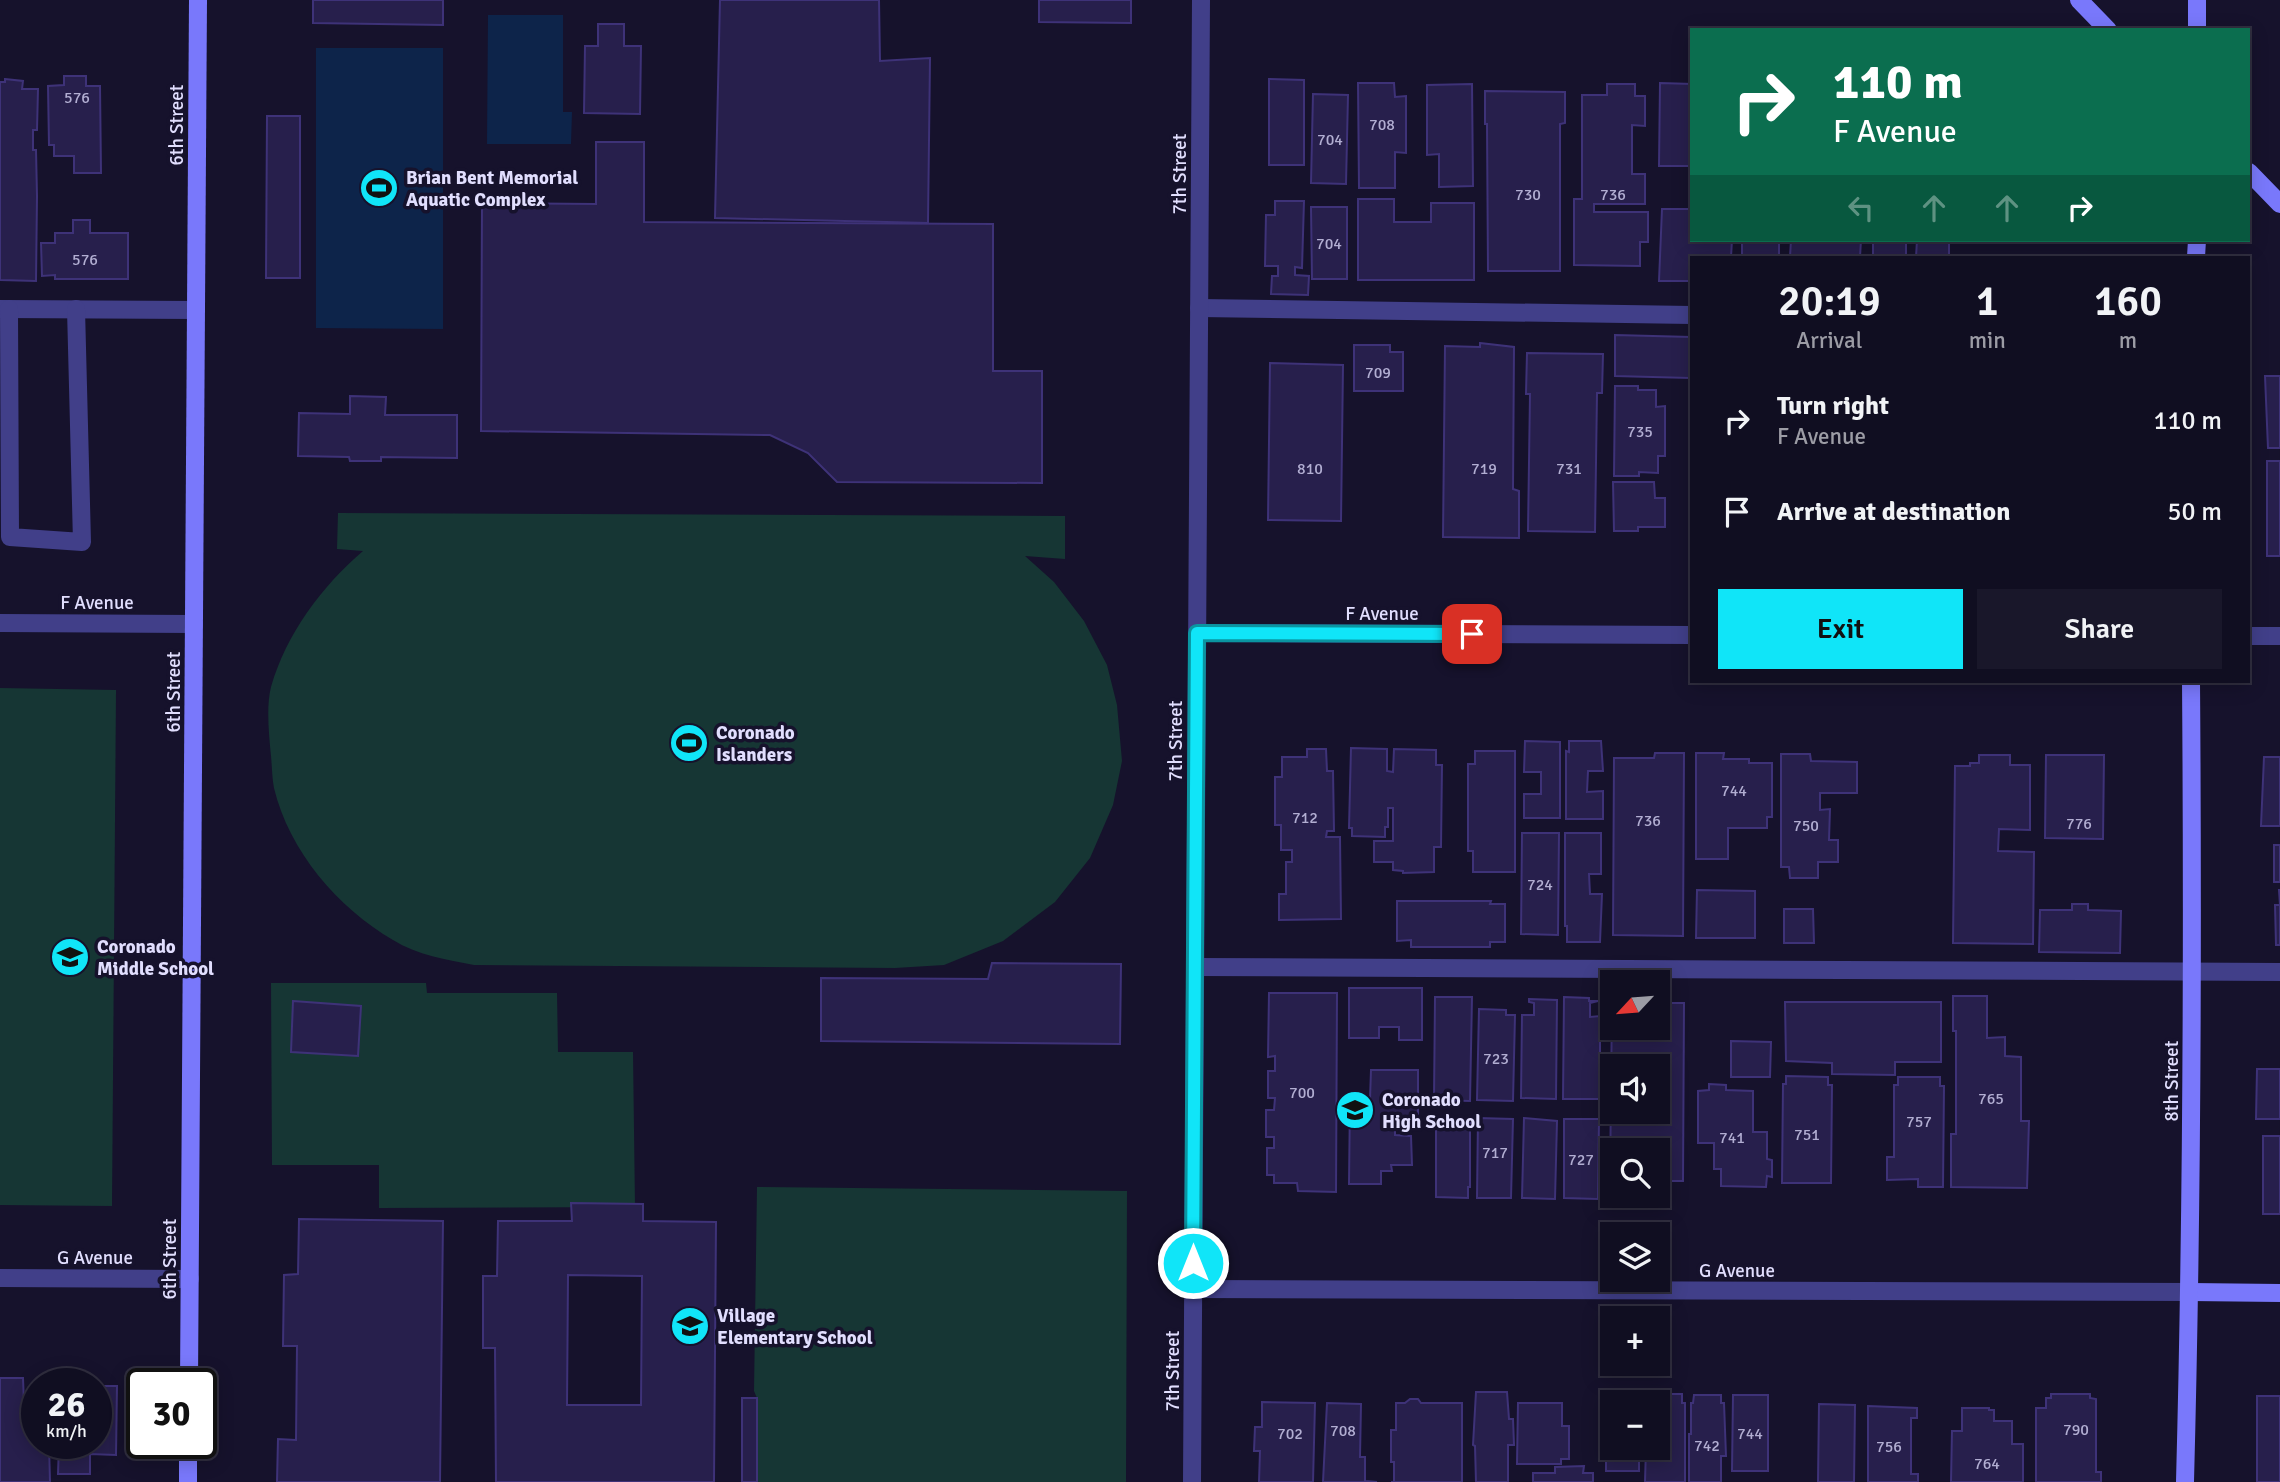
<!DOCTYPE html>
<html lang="en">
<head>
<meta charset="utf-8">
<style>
	body { margin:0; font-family:Signika,sans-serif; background:#19172a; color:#f1f3f6; height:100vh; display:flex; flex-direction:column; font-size:26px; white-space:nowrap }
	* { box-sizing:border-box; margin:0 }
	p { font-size:23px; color:#9c9ca5 }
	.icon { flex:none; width:38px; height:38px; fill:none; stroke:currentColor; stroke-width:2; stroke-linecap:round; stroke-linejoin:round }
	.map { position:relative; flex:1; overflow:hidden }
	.panel { position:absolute; left:1690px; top:256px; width:560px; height:427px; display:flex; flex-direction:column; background:#100e21; border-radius:0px; box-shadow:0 4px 18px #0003,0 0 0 2px #302e3f }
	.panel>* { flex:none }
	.guide { position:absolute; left:1690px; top:28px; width:560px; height:214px; border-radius:0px; box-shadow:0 4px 18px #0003,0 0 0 2px #302e3f; background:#0b6e4f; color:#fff; overflow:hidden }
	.needle { width:46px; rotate:244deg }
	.tools { position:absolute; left:1600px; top:970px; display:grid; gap:14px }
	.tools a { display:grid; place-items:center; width:70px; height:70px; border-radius:0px; background:#100e21; box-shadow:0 4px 18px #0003,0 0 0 2px #302e3f; font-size:35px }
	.speed { position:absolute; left:21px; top:1368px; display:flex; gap:14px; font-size:35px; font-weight:700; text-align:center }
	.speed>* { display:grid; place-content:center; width:91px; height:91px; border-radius:50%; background:#100e21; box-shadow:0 4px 18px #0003,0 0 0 2px #302e3f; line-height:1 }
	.speed small { font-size:18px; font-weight:400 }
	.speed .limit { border:4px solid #111; border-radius:10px; background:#fff; color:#111 }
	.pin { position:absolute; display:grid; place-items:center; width:60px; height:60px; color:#fff; margin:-30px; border-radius:14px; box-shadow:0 4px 10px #0006 }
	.me { position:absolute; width:77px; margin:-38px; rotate:0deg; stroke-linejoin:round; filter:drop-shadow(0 0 5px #0008) }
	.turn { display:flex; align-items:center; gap:24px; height:147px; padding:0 28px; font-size:32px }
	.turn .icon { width:91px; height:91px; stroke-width:2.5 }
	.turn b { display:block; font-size:49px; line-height:60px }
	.lanes { display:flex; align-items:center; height:66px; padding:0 28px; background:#0003; justify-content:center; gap:35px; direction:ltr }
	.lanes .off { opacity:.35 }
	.eta { display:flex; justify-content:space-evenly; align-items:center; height:119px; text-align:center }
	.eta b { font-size:42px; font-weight:600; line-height:49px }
	.cta { display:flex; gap:14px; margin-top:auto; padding:14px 28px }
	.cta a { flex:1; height:80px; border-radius:0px; background:#10e5f8; color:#111; font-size:28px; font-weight:600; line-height:80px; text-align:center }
	.cta a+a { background:#19172a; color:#f1f3f6 }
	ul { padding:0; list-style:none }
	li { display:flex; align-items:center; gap:21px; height:91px; padding:0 28px }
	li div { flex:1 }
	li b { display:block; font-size:26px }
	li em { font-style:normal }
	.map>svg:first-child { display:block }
	.green { fill:#163634 }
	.water { fill:#0d244a }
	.building { fill:#271f4c; stroke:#3e3278; stroke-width:2; fill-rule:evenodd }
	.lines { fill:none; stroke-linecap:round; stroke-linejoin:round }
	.lane { stroke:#413f89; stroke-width:18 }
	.street { stroke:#413f89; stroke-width:18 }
	.secondary { stroke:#7978fb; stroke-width:18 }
	.route-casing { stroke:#0a95a1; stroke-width:18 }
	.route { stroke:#10e5f8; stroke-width:12 }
	.labels { text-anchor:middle; stroke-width:7; stroke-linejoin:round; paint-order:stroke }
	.number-label { font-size:16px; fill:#b2aed2 }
	.street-label { font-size:19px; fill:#e1defe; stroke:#16122c }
	.poi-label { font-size:19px; font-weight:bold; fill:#e1defe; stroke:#16122c; text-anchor:start }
</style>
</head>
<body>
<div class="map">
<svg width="2280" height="1482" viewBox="0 0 2280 1482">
	<rect width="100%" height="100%" fill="#16122c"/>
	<g class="green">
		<path d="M338 513 1065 516V559L1025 556 1054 582 1084 621 1107 665 1117 705 1122 761 1113 805 1090 858 1055 902 1003 941 944 965 895 968 474 965C447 960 417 955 393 940 338 908 289 851 274 788 272 778 272 766 271 756 269 735 266 707 271 687 286 634 322 586 363 551L337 549Z"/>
		<path d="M0 688 116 690 112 1206 0 1205Z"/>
		<path d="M271 983H426L427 993H557L558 1052H633L635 1207 379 1208V1165H272Z"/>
		<path d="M757 1187 1127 1191 1126 1482H757V1398L754 1391Z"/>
	</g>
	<g class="water">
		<path d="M488 15H563V112H572L571 144H487Z"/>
		<path d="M316 48H443V329L316 328Z"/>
	</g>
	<g class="building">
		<path d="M313 0H443V25L313 23Z"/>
		<path d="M720 0H879L880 61 930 58 928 223 715 218Z"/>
		<path d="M1039 0H1131V23L1039 22Z"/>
		<path d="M598 24H624V46H641L640 114 584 113 585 46H598Z"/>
		<path d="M64 76H86V86H100L101 173H74V156H54V145H49L48 86 64 85Z"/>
		<path d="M5 79 23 81 22 89H38L37 130H33V150H36L37 196 36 281 0 280V82H5Z"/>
		<path d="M1269 79 1304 80V165H1269Z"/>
		<path d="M1358 83H1394L1395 97 1406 96V153L1395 152V188H1359Z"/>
		<path d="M1660 83 1692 84V166H1659Z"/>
		<path d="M1472 84 1473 186 1439 187V154L1427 155V85Z"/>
		<path d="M1607 84H1635V96H1645V126L1632 125V174H1645V204H1594V212H1648V242H1640V266L1574 265V199H1582V95H1607Z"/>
		<path d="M1485 91 1565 92V123L1560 124V271H1488L1487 124H1485Z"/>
		<path d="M1313 94 1348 95 1346 184 1311 183Z"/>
		<path d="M267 116H300V278H266Z"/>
		<path d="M596 142H644V222L993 224V371H1042V483L837 482 808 453 770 435 481 431 482 203 596 204Z"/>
		<path d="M1358 199H1394V222H1431V203H1474V280H1358Z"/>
		<path d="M1275 201H1304L1302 268 1295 267V275L1309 276 1308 295 1271 294 1272 276H1278V266H1265L1266 215H1275Z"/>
		<path d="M1311 207H1347V279H1312Z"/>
		<path d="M1662 209H1692V240H1732L1731 257H1692V281H1659Z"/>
		<path d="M73 220H90V233H128V279H55V275L42 276 41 243H55V233H73Z"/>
		<rect x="1742" y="240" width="37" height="17"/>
		<path d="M1791 240H1861L1860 257H1790Z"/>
		<rect x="1873" y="240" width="33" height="17"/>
		<path d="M1917 240H1949V257H1916Z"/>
		<rect x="1956" y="255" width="59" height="2"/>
		<path d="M1615 335 1691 337 1690 378 1615 376Z"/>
		<path d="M1480 343 1514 347 1513 489 1519 491V538L1443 537 1445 346 1480 347Z"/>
		<path d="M1354 345H1390V352H1403V391H1354Z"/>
		<path d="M1527 353 1603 354 1602 393H1597L1595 532 1528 531 1530 394H1526Z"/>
		<path d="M1270 363 1343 365 1341 521 1268 520Z"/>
		<path d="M2265 376H2280V448H2268Z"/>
		<path d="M1615 386H1638V390H1656V407L1665 406V456H1658V473L1639 472V476H1614Z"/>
		<path d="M350 396 386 397 385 415H457V458L381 457V461H350L349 457 298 456 299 413 350 414Z"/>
		<rect x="2267" y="461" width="13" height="95"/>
		<path d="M1613 482H1654L1655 498H1665V527H1638V531H1614Z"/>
		<path d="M1525 741 1560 742V818H1524V794H1541V772H1524Z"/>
		<path d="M1569 741H1601L1603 771H1588L1587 792 1603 791V819H1566V751L1569 752Z"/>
		<path d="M1351 748 1387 749V771L1393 772 1394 749 1436 750V765H1442L1441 847H1434V872L1403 873V871L1393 870V862H1374V841H1393V808H1388V827H1385V837L1352 836V828H1349Z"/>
		<path d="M1307 749H1326L1327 771H1333L1334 831H1327L1326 837H1340L1341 919 1279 920V894H1286V862H1292V850H1281V825H1275V777H1282V757H1307Z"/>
		<path d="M1475 751H1515V872H1473V851H1468V764H1475Z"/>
		<path d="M1655 753H1684L1683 936 1613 935 1614 758H1654Z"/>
		<path d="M1696 753H1724L1723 759H1749V763H1772V817H1767V828H1728V859H1696Z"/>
		<path d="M1781 754H1810L1811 761 1857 762V793H1820V810L1830 809 1829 840H1838V862H1818V878H1790L1789 867H1781Z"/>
		<path d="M1979 755H2010V765H2030V830L1999 829 1998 851 2034 852 2033 944 1953 943 1955 766H1970V763H1979Z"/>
		<path d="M2046 755H2104L2103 839 2045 838Z"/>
		<path d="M2264 757H2280V826H2261Z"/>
		<path d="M1522 833H1559L1558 935 1521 934Z"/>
		<path d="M1565 833H1601V874H1589L1590 894H1602L1600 942H1567V926H1565Z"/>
		<rect x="2274" y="845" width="6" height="37"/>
		<path d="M1697 890 1755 891V938H1696Z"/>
		<path d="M2279 890H2280V945H2276L2275 905H2280Z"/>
		<path d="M1397 901H1491L1490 904H1505V942H1490V947H1411V940L1397 941Z"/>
		<path d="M2072 904H2088V910L2121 911 2120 953 2039 952 2040 910H2072Z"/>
		<path d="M1784 909H1813L1814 943H1784Z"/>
		<path d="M992 963 1121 964 1120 1044 821 1041V978L988 979Z"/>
		<path d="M1349 988H1422V1040H1399V1027H1379V1038H1349Z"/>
		<path d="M1269 993H1337L1336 1192 1298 1191 1297 1183H1274V1175H1267V1148H1274V1137H1266V1110H1274L1275 1098H1268V1071H1275V1056L1268 1057Z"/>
		<path d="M1953 996H1987V1038L2005 1037V1056L2021 1057V1121H2029L2027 1188 1951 1187V1134H1956V1031H1953Z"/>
		<path d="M1435 997H1472L1470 1101 1434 1100Z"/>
		<path d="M1564 997 1589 998V1001H1598L1590 1003V1017L1600 1016V1099H1563Z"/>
		<path d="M1529 999 1557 1000 1556 1099 1521 1098 1522 1015H1534V1003L1529 1002Z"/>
		<path d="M293 1001 361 1006 358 1056 291 1052Z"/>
		<path d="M1785 1002H1941V1062H1895V1075L1832 1074V1063L1786 1061Z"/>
		<path d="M1612 1003V1027H1657V1003H1684L1683 1181H1657V1150H1612L1610 1181ZM1612 1066H1657V1111H1612Z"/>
		<path d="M1479 1009 1506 1010V1015H1515L1513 1101 1477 1100Z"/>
		<path d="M1731 1041 1771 1042 1770 1077H1731Z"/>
		<path d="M2257 1069H2280V1119H2256Z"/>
		<path d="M1371 1070H1418V1116H1395V1135L1411 1136 1412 1165H1391L1392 1171H1381V1184H1349L1350 1099H1370Z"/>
		<path d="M1786 1076 1828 1077V1085H1832L1831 1183H1782L1783 1084H1786Z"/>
		<path d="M1898 1077H1940V1086H1944L1943 1187H1918V1179L1887 1180V1157H1894V1085H1898Z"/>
		<path d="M1709 1084 1726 1085V1090L1753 1091V1132H1767V1159L1772 1160V1177L1767 1176 1766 1187 1721 1186V1169H1714V1143H1698V1091L1709 1090Z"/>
		<path d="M1436 1118H1470V1187H1468V1198L1436 1197Z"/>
		<path d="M1478 1118 1513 1119 1511 1198H1477Z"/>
		<path d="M1524 1118 1557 1121 1555 1199 1522 1198Z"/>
		<path d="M1564 1119H1599L1598 1199 1564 1198Z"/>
		<rect x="2263" y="1136" width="17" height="78"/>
		<path d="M571 1203 643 1204V1221L716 1222 714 1482H496L495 1348H483V1276H497L498 1221H572ZM568 1275 642 1276 641 1405H567Z"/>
		<path d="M299 1219 443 1221 440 1482H277L278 1439 296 1440 297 1346H283L284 1275 298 1274Z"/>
		<path d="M0 1378H23L24 1404 31 1405 37 1411V1444H49L50 1482H0Z"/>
		<path d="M96 1386H117L116 1455 90 1454V1474H58L59 1444H96Z"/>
		<path d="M1476 1392H1507L1509 1419H1513L1514 1445H1508V1482H1476L1475 1446 1473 1445Z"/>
		<rect x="1621" y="1394" width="18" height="8"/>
		<path d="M1664 1394H1682V1403H1685V1482H1645L1646 1447H1657V1403H1664Z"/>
		<path d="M2051 1394H2090V1398L2096 1399V1472H2101V1482H2036V1408H2046V1398H2051Z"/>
		<path d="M1694 1395H1721V1403H1724L1726 1456H1721V1482H1689V1434H1691V1403H1693Z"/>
		<path d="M1733 1395H1768V1471H1732Z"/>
		<rect x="2257" y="1396" width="23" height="86"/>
		<rect x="742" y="1398" width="15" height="84"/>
		<path d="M1410 1399H1418L1421 1403H1462V1482H1391H1394V1462H1391V1430H1396V1403H1405Z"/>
		<path d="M1262 1402 1315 1403 1313 1482H1259L1260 1451H1254L1255 1427H1262Z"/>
		<path d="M1327 1403 1361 1404 1360 1457H1365V1481L1377 1482H1323Z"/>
		<path d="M1518 1403H1562V1426H1569V1459H1561V1464H1517Z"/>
		<path d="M1606 1403H1612V1447H1639V1471H1606Z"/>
		<path d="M1819 1404 1855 1405 1854 1482H1818Z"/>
		<path d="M1868 1406 1917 1408V1418H1911V1474H1918V1482H1868Z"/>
		<path d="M1962 1408H1989V1410H1994V1421H2012V1444H2023V1482H1951L1952 1431H1962Z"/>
		<path d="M1584 1466 1583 1473H1593V1482H1533V1473H1555V1467Z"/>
	</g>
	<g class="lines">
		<g class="lane">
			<path d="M1199 308 1692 315"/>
			<path d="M0 309 196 310"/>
			<path d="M9 309 10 537 82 542 76 309"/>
			<path d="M1195 967 2280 972"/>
		</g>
		<g class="street">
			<path d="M0 623 194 624"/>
			<path d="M1197 633 1692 635"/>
			<path d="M2249 636H2280"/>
			<path d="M0 1278 190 1279"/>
			<path d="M1193 1289 2190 1292"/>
			<path d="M1192 1482 1201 0"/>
		</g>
		<g class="secondary">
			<path d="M2079 0 2108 30"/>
			<path d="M2197 0V30"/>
			<path d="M2249 172 2280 204"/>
			<path d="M2196 257 2197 240"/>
			<path d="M2190 1292 2280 1293"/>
			<path d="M189 1384 198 0"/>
			<path d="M188 1482V1444"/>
			<path d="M2185 1482C2192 1215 2193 948 2191 681"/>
		</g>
	</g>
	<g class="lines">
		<defs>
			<path id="route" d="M1193 1263 1197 633 1472 634"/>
		</defs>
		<use href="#route" class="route-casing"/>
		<use href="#route" class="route"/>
	</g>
	<defs>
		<symbol id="stadium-disc" viewBox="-11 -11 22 22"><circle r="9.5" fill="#10e5f8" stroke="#16122c"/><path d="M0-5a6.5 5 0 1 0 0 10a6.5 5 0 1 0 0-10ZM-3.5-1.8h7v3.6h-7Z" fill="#111"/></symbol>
		<symbol id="school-disc" viewBox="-11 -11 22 22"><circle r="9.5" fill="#10e5f8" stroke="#16122c"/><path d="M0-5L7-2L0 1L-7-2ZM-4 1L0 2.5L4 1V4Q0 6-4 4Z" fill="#111"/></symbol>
	</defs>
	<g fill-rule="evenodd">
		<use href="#stadium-disc" x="357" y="166" width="44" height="44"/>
		<use href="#stadium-disc" x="667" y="721" width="44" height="44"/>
		<use href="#school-disc" x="48" y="935" width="44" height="44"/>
		<use href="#school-disc" x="1333" y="1088" width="44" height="44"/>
		<use href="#school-disc" x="668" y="1304" width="44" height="44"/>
	</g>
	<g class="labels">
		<g class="number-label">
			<text x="77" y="103">576</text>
			<text x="1382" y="130">708</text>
			<text x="1330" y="145">704</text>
			<text x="1528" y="200">730</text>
			<text x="1613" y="200">736</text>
			<text x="1329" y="249">704</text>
			<text x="85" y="265">576</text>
			<text x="1378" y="378">709</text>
			<text x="1640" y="437">735</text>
			<text x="1310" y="474">810</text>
			<text x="1484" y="474">719</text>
			<text x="1569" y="474">731</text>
			<text x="1734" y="796">744</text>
			<text x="1305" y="823">712</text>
			<text x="1648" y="826">736</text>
			<text x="2079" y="829">776</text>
			<text x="1806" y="831">750</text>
			<text x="1540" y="890">724</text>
			<text x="1496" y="1064">723</text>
			<text x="1302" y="1098">700</text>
			<text x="1991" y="1104">765</text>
			<text x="1919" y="1127">757</text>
			<text x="1807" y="1140">751</text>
			<text x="1732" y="1143">741</text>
			<text x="1495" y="1158">717</text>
			<text x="1581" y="1165">727</text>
			<text x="2076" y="1435">790</text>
			<text x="1343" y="1436">708</text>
			<text x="1290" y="1439">702</text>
			<text x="1750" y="1439">744</text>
			<text x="1707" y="1451">742</text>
			<text x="1889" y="1452">756</text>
			<text x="1987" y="1469">764</text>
		</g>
		<g class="street-label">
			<text transform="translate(176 125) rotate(-90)" y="7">6th Street</text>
			<text transform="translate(1179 174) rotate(-90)" y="7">7th Street</text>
			<text x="97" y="609">F Avenue</text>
			<text x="1382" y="620">F Avenue</text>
			<text transform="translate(173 692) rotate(-90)" y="7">6th Street</text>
			<text transform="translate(1175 741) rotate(-90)" y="7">7th Street</text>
			<text transform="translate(2171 1081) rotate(-90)" y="7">8th Street</text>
			<text x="95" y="1264">G Avenue</text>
			<text transform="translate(169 1259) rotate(-90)" y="7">6th Street</text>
			<text x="1737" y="1277">G Avenue</text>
			<text transform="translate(1172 1371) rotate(-90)" y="7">7th Street</text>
		</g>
		<g class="poi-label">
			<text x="406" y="184">Brian Bent Memorial<tspan x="406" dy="22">Aquatic Complex</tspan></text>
			<text x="716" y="739">Coronado<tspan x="716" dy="22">Islanders</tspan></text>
			<text x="97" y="953">Coronado<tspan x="97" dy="22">Middle School</tspan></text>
			<text x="1382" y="1106">Coronado<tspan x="1382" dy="22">High School</tspan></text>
			<text x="717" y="1322">Village<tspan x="717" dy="22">Elementary School</tspan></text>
		</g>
	</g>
</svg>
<div class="tools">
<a><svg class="needle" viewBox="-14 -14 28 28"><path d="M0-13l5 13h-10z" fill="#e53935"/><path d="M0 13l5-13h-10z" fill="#9c9ca5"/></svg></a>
<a><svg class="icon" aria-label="sound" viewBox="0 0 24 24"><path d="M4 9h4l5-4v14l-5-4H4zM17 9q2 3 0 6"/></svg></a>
<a><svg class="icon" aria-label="search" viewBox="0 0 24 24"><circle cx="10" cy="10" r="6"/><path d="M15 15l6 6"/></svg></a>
<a><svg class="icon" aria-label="layers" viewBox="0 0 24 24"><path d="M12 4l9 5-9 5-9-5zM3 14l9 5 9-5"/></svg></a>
<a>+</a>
<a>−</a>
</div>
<div class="speed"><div>26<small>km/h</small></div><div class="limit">30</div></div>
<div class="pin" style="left:1472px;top:634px;background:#d93025"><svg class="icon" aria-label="arrive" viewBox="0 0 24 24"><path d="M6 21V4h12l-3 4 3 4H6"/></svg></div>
<svg class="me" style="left:1193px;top:1263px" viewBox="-20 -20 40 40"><circle r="17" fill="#10e5f8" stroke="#fff" stroke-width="3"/><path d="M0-11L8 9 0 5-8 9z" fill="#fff"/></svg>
<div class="guide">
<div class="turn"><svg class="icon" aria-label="right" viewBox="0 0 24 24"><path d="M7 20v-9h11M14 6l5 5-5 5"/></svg><div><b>110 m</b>F Avenue</div></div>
<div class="lanes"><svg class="icon off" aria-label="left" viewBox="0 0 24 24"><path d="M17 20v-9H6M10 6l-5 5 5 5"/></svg><svg class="icon off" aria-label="ahead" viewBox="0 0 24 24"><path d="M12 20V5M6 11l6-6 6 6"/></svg><svg class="icon off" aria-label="ahead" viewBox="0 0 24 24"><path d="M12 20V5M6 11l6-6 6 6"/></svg><svg class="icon" aria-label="right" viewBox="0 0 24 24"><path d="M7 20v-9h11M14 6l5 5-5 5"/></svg></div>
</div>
<section class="panel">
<div class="eta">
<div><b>20:19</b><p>Arrival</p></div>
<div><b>1</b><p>min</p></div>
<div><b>160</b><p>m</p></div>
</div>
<ul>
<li><svg class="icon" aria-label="right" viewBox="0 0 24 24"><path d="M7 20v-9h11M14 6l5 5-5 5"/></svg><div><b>Turn right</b><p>F Avenue</p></div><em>110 m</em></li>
<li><svg class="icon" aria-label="arrive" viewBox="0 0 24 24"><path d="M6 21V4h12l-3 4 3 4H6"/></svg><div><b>Arrive at destination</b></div><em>50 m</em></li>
</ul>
<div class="cta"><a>Exit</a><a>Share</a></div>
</section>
</div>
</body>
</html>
